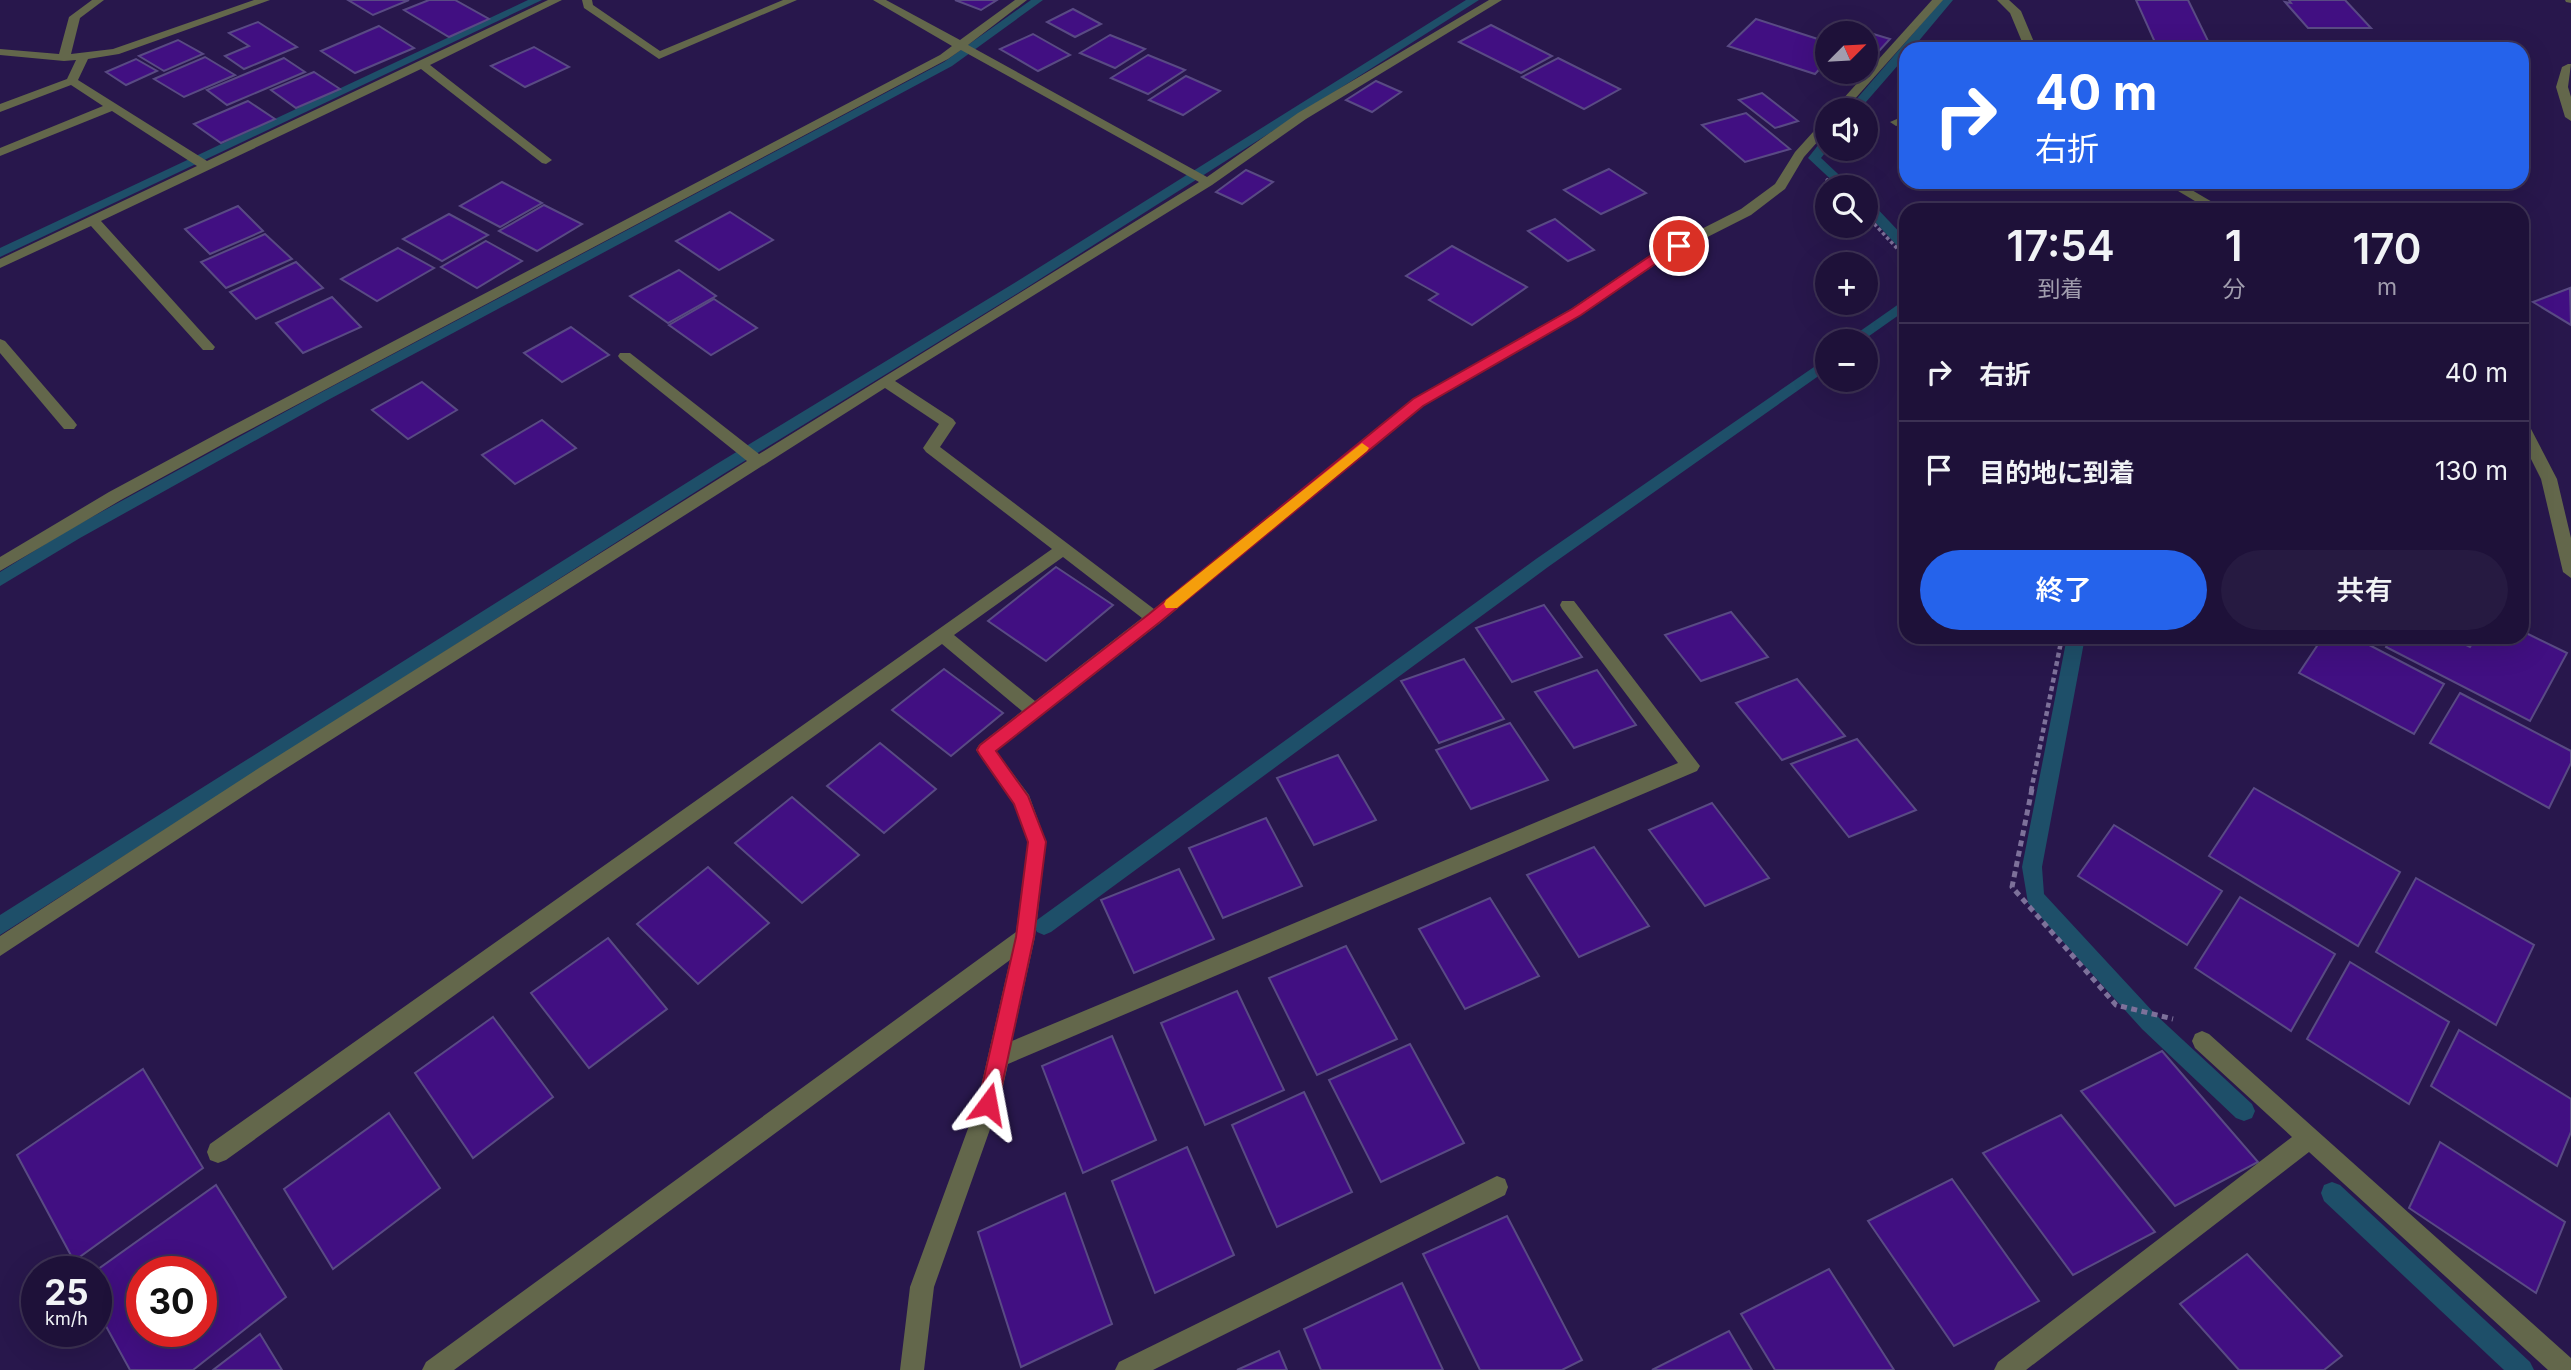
<!DOCTYPE html>
<html lang="ja">
<head>
<meta charset="utf-8">
<style>
	body { margin:0; font-family:Inter,"Noto Sans JP",sans-serif; background:#261a41; color:#f1f3f6; height:100vh; display:flex; flex-direction:column; font-size:26px; white-space:nowrap }
	* { box-sizing:border-box; margin:0 }
	p { font-size:23px; color:#a19dae }
	.icon { flex:none; width:38px; height:38px; fill:none; stroke:currentColor; stroke-width:2; stroke-linecap:round; stroke-linejoin:round }
	.map { position:relative; flex:1; overflow:hidden }
	.drawer { position:absolute; left:1899px; top:203px; width:630px; height:441px; display:flex; flex-direction:column; background:#1e1139; border-radius:21px; box-shadow:0 7px 28px #0002,0 0 0 2px #3c3153 }
	.drawer>* { flex:none }
	.guide { position:absolute; left:1899px; top:42px; width:630px; height:147px; border-radius:21px; box-shadow:0 7px 28px #0002,0 0 0 2px #3c3153; background:#2563eb; color:#fff; overflow:hidden }
	.needle { width:46px; rotate:66deg }
	.buttons { position:absolute; left:1815px; top:21px; display:grid; gap:14px }
	.buttons a { display:grid; place-items:center; width:63px; height:63px; border-radius:50%; background:#1e1139; box-shadow:0 7px 28px #0002,0 0 0 2px #3c3153; font-size:35px }
	.speed { position:absolute; left:21px; top:1256px; display:flex; gap:14px; font-size:35px; font-weight:700; text-align:center }
	.speed>* { display:grid; place-content:center; width:91px; height:91px; border-radius:50%; background:#1e1139; box-shadow:0 7px 28px #0002,0 0 0 2px #3c3153; line-height:1 }
	.speed small { font-size:18px; font-weight:400 }
	.speed .limit { border:10px solid #d22; background:#fff; color:#111 }
	.pin { position:absolute; display:grid; place-items:center; width:60px; height:60px; color:#fff; margin:-30px; border:4px solid #fff; border-radius:50%; box-shadow:0 2px 7px #0007 }
	.me { position:absolute; width:77px; margin:-38px; rotate:13deg; stroke-linejoin:round; filter:drop-shadow(0 0 5px #0008) }
	.turn { display:flex; align-items:center; gap:24px; height:147px; padding:0 21px; font-size:32px }
	.turn .icon { width:91px; height:91px; stroke-width:2.5 }
	.turn b { display:block; font-size:49px; line-height:60px }
	.eta { display:flex; justify-content:space-evenly; align-items:center; height:119px; text-align:center }
	.eta b { font-size:42px; font-weight:600; line-height:49px }
	.cta { display:flex; gap:14px; margin-top:auto; padding:14px 21px }
	.cta a { flex:1; height:80px; border-radius:42px; background:#2563eb; color:#fff; font-size:28px; font-weight:600; line-height:80px; text-align:center }
	.cta a+a { background:#261a41; color:#f1f3f6 }
	ul { padding:0; list-style:none }
	li { display:flex; align-items:center; gap:21px; height:98px; padding:0 21px; border-top:2px solid #3c3153 }
	li div { flex:1 }
	li b { display:block; font-size:26px }
	li em { font-style:normal }
	.map>svg:first-child { display:block }
	.lines { fill:none; stroke-linecap:round; stroke-linejoin:round }
	.stream { fill:#1e4f69; fill-rule:evenodd }
	.building { fill:#410f82; stroke:#594a84; stroke-width:2; fill-rule:evenodd }
	.path-far2 { stroke:#7d719a; stroke-width:3.5; stroke-dasharray:3.5 2.5; stroke-linecap:butt }
	.path-far1 { stroke:#7d719a; stroke-width:4.5; stroke-dasharray:5 3.5; stroke-linecap:butt }
	.path { stroke:#7d719a; stroke-width:5; stroke-dasharray:6 4.5; stroke-linecap:butt }
	.street { fill:#63674b; fill-rule:evenodd }
	.route { fill:#e11d48; stroke:#92132f; stroke-width:2 }
	.slow { fill:#f59e0b }
</style>
</head>
<body>
<div class="map">
<svg width="2571" height="1370" viewBox="0 0 2571 1370">
	<rect width="100%" height="100%" fill="#28174c"/>
	<g class="lines">
		<g class="stream">
			<path d="M528 0H542L0 257V248Z"/>
			<path d="M1031 0H1043L952 66 328 400 80 538 0 586V572L68 530 318 394 944 62Z"/>
			<path d="M1466 0H1479L1026 288 725 473 0 935V915L715 465 1016 282Z"/>
			<path d="M1942 0H1953L1912 49H1906V56L1859 110H1847Z"/>
			<path d="M1827 138 1828 149 1821 158 1852 187H1839L1808 158 1823 139Z"/>
			<path d="M1866 201 1871 202 1906 239V251L1901 250 1866 212Z"/>
			<path d="M1906 299V310L1862 341H1846Z"/>
			<path d="M1827 358V370L1548 567 1051 932 1044 935 1037 932 1034 926 1037 920 1536 559Z"/>
			<path d="M2067 637H2085L2042 867 2044 894 2156 1015 2252 1104 2255 1111 2252 1118 2244 1121 2236 1118 2142 1029 2028 903 2022 867Z"/>
			<path d="M2332 1182 2340 1185 2530 1362 2534 1370H2504L2324 1201 2321 1193 2324 1185Z"/>
		</g>
	</g>
	<g class="building">
		<path d="M348 0H409L373 15Z"/>
		<path d="M429 0H455L489 19 449 37 404 10Z"/>
		<path d="M955 0H997L981 10Z"/>
		<path d="M2136 0H2188L2212 49H2158Z"/>
		<path d="M2289 0H2345L2371 28H2308L2285 2 2291 3Z"/>
		<path d="M1073 9 1101 24 1075 37 1047 22Z"/>
		<path d="M1756 19 1827 42V61L1815 74 1728 46Z"/>
		<path d="M258 22 297 47 244 69 225 56 249 46 229 33Z"/>
		<path d="M1491 25 1552 56 1521 73 1459 42Z"/>
		<path d="M379 26 414 48 355 73 321 51Z"/>
		<path d="M1860 30 1890 39 1878 52 1866 48V33H1857Z"/>
		<path d="M1033 34 1070 55 1038 71 1000 49Z"/>
		<path d="M1110 35 1145 49 1115 68 1080 53Z"/>
		<path d="M178 40 203 54 164 71 139 56Z"/>
		<path d="M534 47 569 67 525 87 491 66Z"/>
		<path d="M1148 55 1185 70 1148 94 1111 78Z"/>
		<path d="M205 57 235 75 184 97 154 79Z"/>
		<path d="M284 58 305 72 227 105 207 90Z"/>
		<path d="M1558 58 1620 89 1584 109 1522 77Z"/>
		<path d="M136 59 157 71 126 85 106 72Z"/>
		<path d="M314 72 340 89 296 108 271 90Z"/>
		<path d="M1186 76 1220 91 1183 115 1149 100Z"/>
		<path d="M1376 81 1401 92 1372 112 1346 100Z"/>
		<path d="M1762 93 1798 121 1775 128 1739 100Z"/>
		<path d="M248 101 275 119 221 143 194 124Z"/>
		<path d="M1746 113 1790 149 1745 162 1702 125Z"/>
		<path d="M1609 169 1646 193 1601 214 1564 190Z"/>
		<path d="M1246 170 1273 182 1242 204 1216 192Z"/>
		<path d="M502 182 542 203 500 227 460 206Z"/>
		<path d="M544 205 582 224 537 251 499 231Z"/>
		<path d="M238 206 263 231 210 254 185 229Z"/>
		<path d="M730 212 773 240 719 270 676 241Z"/>
		<path d="M449 214 488 235 442 261 403 239Z"/>
		<path d="M1555 219 1594 250 1568 261 1528 231Z"/>
		<path d="M265 234 292 259 226 288 201 262Z"/>
		<path d="M486 241 522 261 477 288 441 267Z"/>
		<path d="M1452 246 1527 287 1472 325 1429 300 1438 294 1406 276Z"/>
		<path d="M398 248 434 268 377 301 341 279Z"/>
		<path d="M296 262 323 288 256 319 230 292Z"/>
		<path d="M679 270 716 296 668 323 630 296Z"/>
		<path d="M2570 288 2571 325 2533 302Z"/>
		<path d="M332 297 361 327 303 353 276 323Z"/>
		<path d="M714 299 757 328 711 355 669 325Z"/>
		<path d="M571 327 609 355 562 382 524 353Z"/>
		<path d="M422 382 457 410 408 439 372 410Z"/>
		<path d="M542 420 576 448 515 484 482 455Z"/>
		<path d="M1056 567 1113 605 1046 661 988 621Z"/>
		<path d="M1544 605 1582 657 1512 682 1476 628Z"/>
		<path d="M1731 612 1768 657 1701 681 1665 635Z"/>
		<path d="M2522 631 2567 653 2530 721 2386 647 2391 637H2450L2470 647 2476 637H2522Z"/>
		<path d="M2323 637H2354L2444 684 2414 734 2299 673Z"/>
		<path d="M1464 659 1504 719 1439 743 1401 681Z"/>
		<path d="M944 669 1003 713 951 756 892 710Z"/>
		<path d="M1597 670 1636 725 1574 748 1535 692Z"/>
		<path d="M1797 679 1845 736 1782 760 1736 703Z"/>
		<path d="M2460 693 2571 751V763L2549 808 2430 743Z"/>
		<path d="M1510 723 1548 780 1471 809 1436 750Z"/>
		<path d="M1857 739 1916 810 1849 837 1791 764Z"/>
		<path d="M880 743 936 789 884 833 827 786Z"/>
		<path d="M1338 755 1376 820 1314 845 1277 778Z"/>
		<path d="M2254 788 2400 872 2358 946 2209 856Z"/>
		<path d="M792 797 859 855 802 903 735 843Z"/>
		<path d="M1712 803 1769 878 1705 906 1649 830Z"/>
		<path d="M1266 818 1302 886 1223 918 1189 848Z"/>
		<path d="M2114 825 2222 891 2187 945 2078 876Z"/>
		<path d="M1594 847 1649 926 1579 957 1527 875Z"/>
		<path d="M708 867 769 923 698 984 637 924Z"/>
		<path d="M1179 869 1214 939 1134 973 1101 900Z"/>
		<path d="M2416 878 2534 945 2496 1025 2376 952Z"/>
		<path d="M2240 897 2335 954 2291 1031 2195 968Z"/>
		<path d="M1490 898 1539 976 1465 1009 1419 929Z"/>
		<path d="M608 938 667 1009 589 1068 531 993Z"/>
		<path d="M1346 946 1397 1039 1317 1075 1269 978Z"/>
		<path d="M2350 962 2449 1022 2409 1104 2307 1039Z"/>
		<path d="M1237 991 1284 1090 1205 1125 1161 1023Z"/>
		<path d="M493 1017 553 1097 473 1158 415 1073Z"/>
		<path d="M2459 1030 2571 1099V1132L2557 1166 2431 1086Z"/>
		<path d="M1112 1036 1156 1140 1083 1173 1042 1066Z"/>
		<path d="M1410 1044 1464 1143 1381 1182 1329 1080Z"/>
		<path d="M2162 1051 2258 1162 2175 1206 2081 1091Z"/>
		<path d="M143 1069 203 1168 74 1261 17 1155Z"/>
		<path d="M1304 1092 1352 1192 1277 1227 1232 1125Z"/>
		<path d="M389 1113 440 1188 333 1269 284 1189Z"/>
		<path d="M2061 1115 2155 1232 2073 1275 1983 1153Z"/>
		<path d="M2440 1142 2565 1222 2536 1293 2409 1208Z"/>
		<path d="M1187 1147 1234 1255 1155 1293 1112 1181Z"/>
		<path d="M1952 1179 2039 1301 1954 1346 1868 1221Z"/>
		<path d="M216 1185 286 1297 193 1370H130L96 1308 94 1272ZM142 1272H201V1332H142Z"/>
		<path d="M1065 1193 1112 1324 1021 1367 978 1232Z"/>
		<path d="M1507 1216 1582 1360 1562 1370H1480L1423 1254Z"/>
		<path d="M2247 1254 2342 1356 2324 1370H2239L2180 1304Z"/>
		<path d="M1829 1269 1894 1370H1775L1741 1314Z"/>
		<path d="M1402 1283 1443 1370H1321L1304 1329Z"/>
		<path d="M1729 1331 1752 1370H1652Z"/>
		<path d="M260 1334 282 1370H213Z"/>
		<path d="M1279 1351 1287 1370H1237Z"/>
	</g>
	<g class="lines">
		<g class="path-far2">
			<path d="M1826 179 1836 187"/>
			<path d="M1866 215 1906 258"/>
		</g>
		<path class="path-far1" d="M2031 791 2062 637"/>
		<path class="path" d="M2032 789 2012 887 2116 1005 2173 1019"/>
		<g class="street">
			<path d="M92 0H104L80 18 71 54 113 49 254 0H270L119 54 88 59 78 80 207 161 548 0H562L430 65 552 160 546 164 542 163 421 69 101 221 215 347 213 350H203L91 226 0 268V259L197 166 112 111 0 156V148L103 106 71 85 0 112V104L67 79 76 60 64 61 0 55V49L59 54 69 17Z"/>
			<path d="M582 0H592L593 5 660 51 783 0H797L659 59 584 8Z"/>
			<path d="M873 0H886L960 40 1015 0H1027L968 45 1207 177 1298 113 1489 0H1502L1306 119 1212 185 895 381 953 419 956 423 940 447 1154 609 1413 399 1571 309 1652 254 1741 209 1775 184 1795 152 1823 121 1827 120V131L1804 157 1785 189 1751 215 1662 260 1581 315 1423 405 1160 623 996 751 1029 795 1046 842 1035 937 1012 1041 1678 763 1562 609 1560 605 1562 601H1574L1700 766 1697 771 1008 1064 999 1104 934 1287 924 1370H900L910 1287 977 1104 1010 960 454 1370H422L426 1362 1016 932 1028 842 1014 804 976 750 979 745 1022 711 942 644 226 1160 218 1163 210 1160 207 1152 210 1144 1052 549 926 452 923 448 939 424 885 388 271 778 0 956V936L259 768 747 461 620 359 618 356 620 353H630L759 454 1199 182 961 50 948 59 236 437 121 500 0 571V557L109 492 226 429 940 55 952 46ZM1063 557 1142 618 1035 701 954 635Z"/>
			<path d="M1932 0H1943L1845 110H1833Z"/>
			<path d="M1997 0H2009L2021 11 2037 49H2025L2010 13Z"/>
			<path d="M2565 0H2571V3L2566 2Z"/>
			<path d="M2568 64H2571L2568 87 2571 97V121L2565 117 2556 87 2562 67Z"/>
			<path d="M1906 115V123L1896 126 1890 122Z"/>
			<path d="M2163 182H2178L2226 210H2210Z"/>
			<path d="M0 339 5 341 74 421 77 425 74 429H64L0 353Z"/>
			<path d="M2522 422 2530 427 2557 479 2571 538V578L2563 572 2541 479 2522 441Z"/>
			<path d="M2202 1031 2209 1034 2571 1358V1370H2548L2309 1152 2026 1370H1994L1998 1362 2292 1137 2195 1048 2192 1041 2195 1034Z"/>
			<path d="M1497 1176 1505 1179 1508 1187 1505 1195 1153 1370H1115L1119 1362Z"/>
		</g>
	</g>
	<path class="route" d="M1679 242 1685 246 1684 248 1661 260 1581 315 1423 406 1160 622 996 751 1028 796 1046 842 1034 937 998 1104 995 1110 988 1113 981 1110 978 1104 1016 937 1028 842 1014 804 980 755 977 750 980 745 1149 614 1413 399 1572 309 1653 254Z"/>
	<path class="slow" d="M1362 443 1369 448 1367 451 1177 608H1166L1164 604 1166 600Z"/>
</svg>
<div class="buttons">
<a><svg class="needle" viewBox="-14 -14 28 28"><path d="M0-13l5 13h-10z" fill="#e53935"/><path d="M0 13l5-13h-10z" fill="#a19dae"/></svg></a>
<a><svg class="icon" aria-label="sound" viewBox="0 0 24 24"><path d="M4 9h4l5-4v14l-5-4H4zM17 9q2 3 0 6"/></svg></a>
<a><svg class="icon" aria-label="search" viewBox="0 0 24 24"><circle cx="10" cy="10" r="6"/><path d="M15 15l6 6"/></svg></a>
<a>+</a>
<a>−</a>
</div>
<div class="speed"><div>25<small>km/h</small></div><div class="limit">30</div></div>
<div class="pin" style="left:1679px;top:246px;background:#d93025"><svg class="icon" aria-label="arrive" viewBox="0 0 24 24"><path d="M6 21V4h12l-3 4 3 4H6"/></svg></div>
<svg class="me" style="left:988px;top:1104px" viewBox="-20 -20 40 40"><path d="M0-17L14 15 0 8-14 15z" fill="#e11d48" stroke="#fff" stroke-width="4"/></svg>
<div class="guide">
<div class="turn"><svg class="icon" aria-label="right" viewBox="0 0 24 24"><path d="M7 20v-9h11M14 6l5 5-5 5"/></svg><div><b>40 m</b>右折</div></div>
</div>
<section class="drawer">
<div class="eta">
<div><b>17:54</b><p>到着</p></div>
<div><b>1</b><p>分</p></div>
<div><b>170</b><p>m</p></div>
</div>
<ul>
<li><svg class="icon" aria-label="right" viewBox="0 0 24 24"><path d="M7 20v-9h11M14 6l5 5-5 5"/></svg><div><b>右折</b></div><em>40 m</em></li>
<li><svg class="icon" aria-label="arrive" viewBox="0 0 24 24"><path d="M6 21V4h12l-3 4 3 4H6"/></svg><div><b>目的地に到着</b></div><em>130 m</em></li>
</ul>
<div class="cta"><a>終了</a><a>共有</a></div>
</section>
</div>
</body>
</html>
